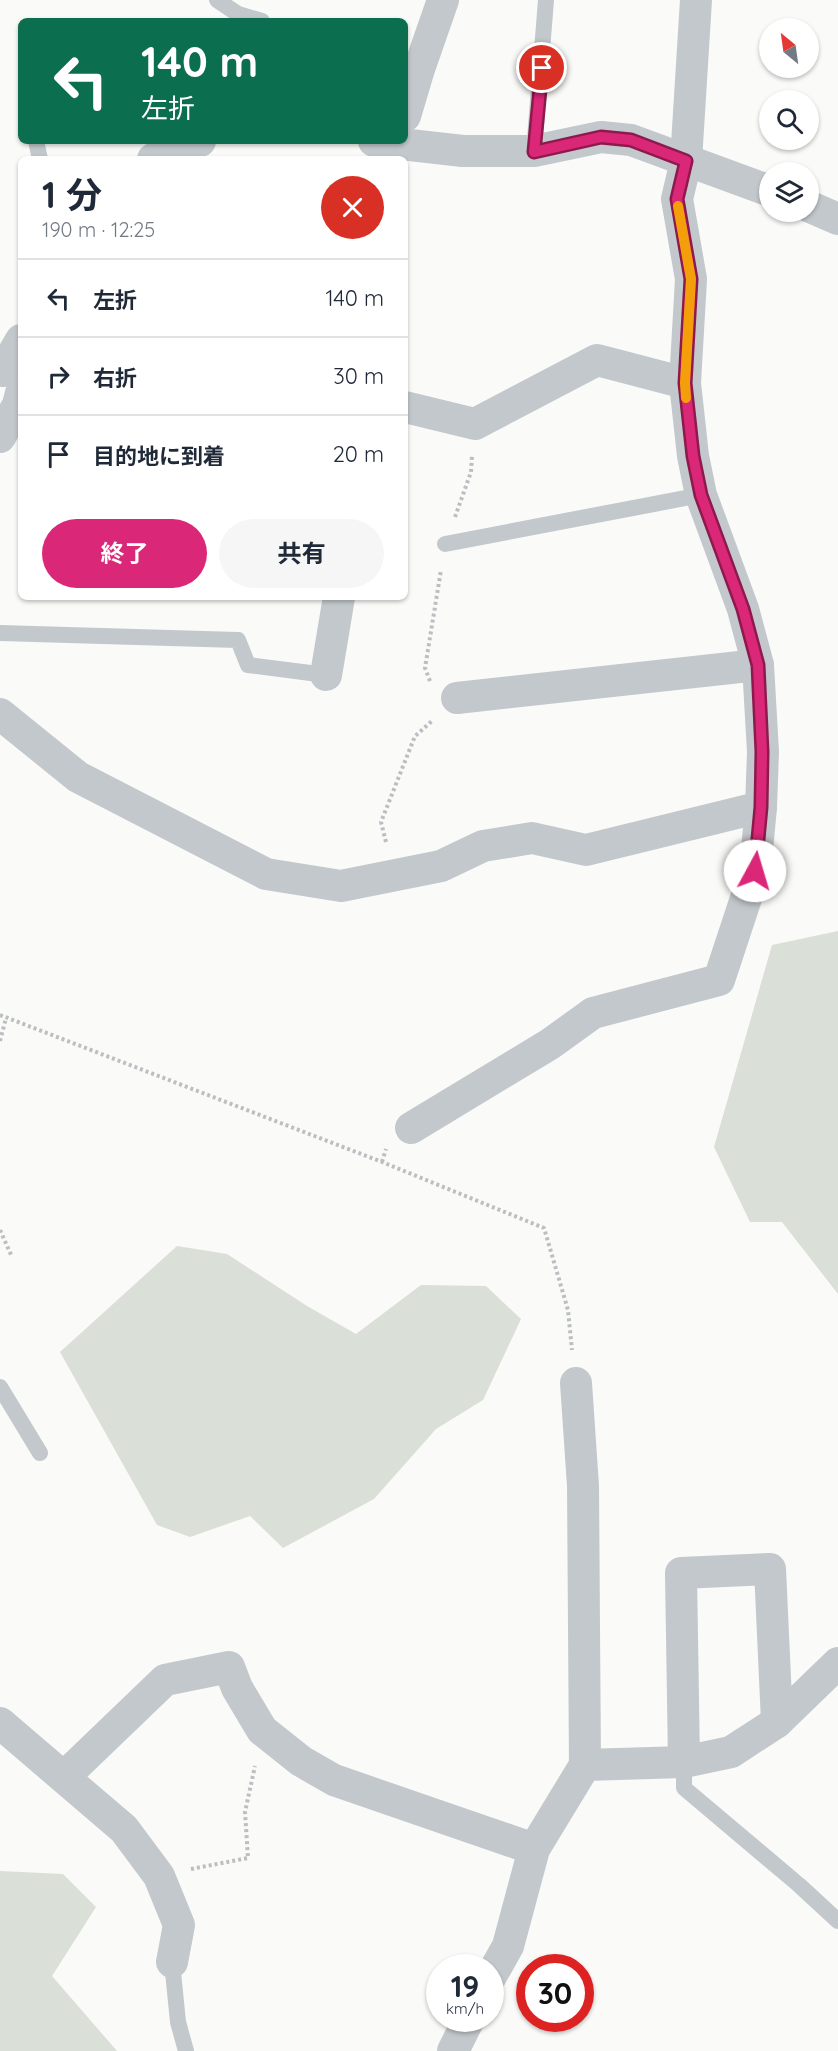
<!DOCTYPE html>
<html lang="ja">
<head>
<meta charset="utf-8">
<style>
	body { margin:0; font-family:Quicksand,"Noto Sans JP",sans-serif; background:#f6f6f7; color:#1f2937; height:100vh; display:flex; flex-direction:column; font-size:22px; white-space:nowrap }
	* { box-sizing:border-box; margin:0 }
	p { font-size:20px; color:#747a83 }
	.icon { flex:none; width:33px; height:33px; fill:none; stroke:currentColor; stroke-width:2; stroke-linecap:round; stroke-linejoin:round }
	.map { position:relative; flex:1; overflow:hidden }
	.details { position:absolute; left:18px; top:156px; width:390px; height:444px; display:flex; flex-direction:column; background:#fff; border-radius:9px; box-shadow:0 2px 4px #0004 }
	.details>* { flex:none }
	.top-card { position:absolute; left:18px; top:18px; width:390px; height:126px; border-radius:9px; box-shadow:0 2px 4px #0004; background:#0b6e4f; color:#fff; overflow:hidden }
	.needle { width:39px; rotate:331deg }
	.fabs { position:absolute; left:759px; top:18px; display:grid; gap:12px }
	.fabs a { display:grid; place-items:center; width:60px; height:60px; border-radius:50%; background:#fff; box-shadow:0 2px 4px #0004; font-size:30px }
	.speed { position:absolute; left:426px; top:1954px; display:flex; gap:12px; font-size:30px; font-weight:700; text-align:center }
	.speed>* { display:grid; place-content:center; width:78px; height:78px; border-radius:50%; background:#fff; box-shadow:0 2px 4px #0004; line-height:1 }
	.speed small { font-size:15px; font-weight:400 }
	.speed .limit { border:9px solid #d22; background:#fff; color:#111 }
	.pin { position:absolute; display:grid; place-items:center; width:51px; height:51px; color:#fff; margin:-26px; border:3px solid #fff; border-radius:50%; box-shadow:0 2px 6px #0007 }
	.me { position:absolute; width:66px; margin:-33px; rotate:6deg; stroke-linejoin:round; filter:drop-shadow(0 0 4px #0008) }
	.turn { display:flex; align-items:center; gap:21px; height:126px; padding:0 24px; font-size:27px }
	.turn .icon { width:78px; height:78px; stroke-width:2.5 }
	.turn b { display:block; font-size:42px; line-height:51px }
	.round { display:grid; place-items:center; flex:none; width:63px; height:63px; border-radius:32px; background:#f6f6f7 }
	.overview { display:flex; align-items:center; justify-content:space-between; height:102px; padding:0 24px }
	h1 { font-size:36px; font-weight:700; line-height:45px }
	.cta { display:flex; gap:12px; margin-top:auto; padding:12px 24px }
	.cta a { flex:1; height:69px; border-radius:36px; background:#db2777; color:#fff; font-size:24px; font-weight:700; line-height:69px; text-align:center }
	.cta a+a { background:#f6f6f7; color:#1f2937 }
	ul { padding:0; list-style:none }
	li { display:flex; align-items:center; gap:18px; height:78px; padding:0 24px; border-top:2px solid #e0e1e3 }
	li div { flex:1 }
	li b { display:block; font-size:22px }
	li em { font-style:normal }
	.map>svg:first-child { display:block }
	.green { fill:#dadfd7 }
	.lines { fill:none; stroke-linecap:round; stroke-linejoin:round }
	.path { stroke:#bbbfc2; stroke-width:4; stroke-dasharray:3 3; stroke-linecap:butt }
	.service { stroke:#c3c8cc; stroke-width:16 }
	.minor { stroke:#c3c8cc; stroke-width:32 }
	.route-casing { stroke:#8e194d; stroke-width:15 }
	.route { stroke:#db2777; stroke-width:10 }
	.slow { stroke:#f59e0b; stroke-width:10 }
</style>
</head>
<body>
<div class="map">
<svg width="838" height="2051" viewBox="0 0 838 2051">
	<rect width="100%" height="100%" fill="#fafaf8"/>
	<g class="green">
		<path d="M838 931V1294L782 1222H750L714 1147 772 945Z"/>
		<path d="M177 1246 227 1254 307 1306 356 1334 421 1285 486 1286 521 1319 483 1400 436 1429 374 1499 283 1548 250 1516 190 1537 157 1525 60 1352Z"/>
		<path d="M0 1871 63 1874 96 1907 52 1976 117 2051H0Z"/>
	</g>
	<g class="lines">
		<g class="path">
			<path d="M455 517 471 472 472 455"/>
			<path d="M430 681 425 668 441 570"/>
			<path d="M386 842 381 822 415 736 432 721"/>
			<path d="M0 1015 382 1162 544 1228 568 1310 572 1350"/>
			<path d="M0 1041 6 1018"/>
			<path d="M382 1162 386 1149"/>
			<path d="M0 1230 12 1257"/>
			<path d="M191 1869 248 1858 245 1812 255 1766"/>
		</g>
		<g class="service">
			<path d="M217 0 238 14 262 21"/>
			<path d="M36 141 40 159"/>
			<path d="M534 151 546 0"/>
			<path d="M445 544 701 495"/>
			<path d="M0 633 238 640 248 665 326 675"/>
			<path d="M0 1387 40 1453"/>
			<path d="M684 1762V1788L799 1885 838 1921"/>
			<path d="M172 1962 178 2022 186 2051"/>
		</g>
		<g class="minor">
			<path d="M405 116 419 69 443 0"/>
			<path d="M374 141 463 151H534L601 137 631 140 770 191"/>
			<path d="M153 159 174 145 200 141"/>
			<path d="M808 206 838 219"/>
			<path d="M3 371 21 340"/>
			<path d="M405 407 475 424 597 360 685 383"/>
			<path d="M0 437 18 405 21 393"/>
			<path d="M326 675 339 597"/>
			<path d="M457 698 758 665"/>
			<path d="M0 714 78 777 266 874 341 886 441 866 483 846 532 838 586 850 761 807"/>
			<path d="M411 1128 550 1044 593 1013 719 980 755 871 761 807 763 752 758 665 743 609 701 495 693 456 685 383 691 279 677 199 686 161 696 0"/>
			<path d="M576 1383 583 1486 585 1765"/>
			<path d="M0 1723 124 1829 159 1876 179 1925 172 1962"/>
			<path d="M684 1762 681 1573 770 1569 777 1722"/>
			<path d="M64 1777 165 1680 229 1667 237 1688 262 1730 301 1761 334 1780 534 1849"/>
			<path d="M490 1978 508 1946 534 1849 585 1765 684 1762 731 1752 777 1722 838 1663"/>
			<path d="M453 2051 469 2019"/>
		</g>
	</g>
	<g class="lines">
		<defs>
			<path id="route" d="M542 68 534 152 601 137 631 140 686 161 677 199 691 279 685 383 693 456 701 495 743 609 758 665 762 752 761 807 755 871"/>
		</defs>
		<use href="#route" class="route-casing"/>
		<use href="#route" class="route"/>
		<path class="slow" d="M678 206 691 279 685 383 686 398"/>
	</g>
</svg>
<div class="fabs">
<a><svg class="needle" viewBox="-14 -14 28 28"><path d="M0-13l5 13h-10z" fill="#e53935"/><path d="M0 13l5-13h-10z" fill="#747a83"/></svg></a>
<a><svg class="icon" aria-label="search" viewBox="0 0 24 24"><circle cx="10" cy="10" r="6"/><path d="M15 15l6 6"/></svg></a>
<a><svg class="icon" aria-label="layers" viewBox="0 0 24 24"><path d="M12 4l9 5-9 5-9-5zM3 14l9 5 9-5"/></svg></a>
</div>
<div class="speed"><div>19<small>km/h</small></div><div class="limit">30</div></div>
<div class="pin" style="left:542px;top:68px;background:#d93025"><svg class="icon" aria-label="arrive" viewBox="0 0 24 24"><path d="M6 21V4h12l-3 4 3 4H6"/></svg></div>
<svg class="me" style="left:755px;top:871px" viewBox="-20 -20 40 40"><circle r="19" fill="#fff"/><path d="M0-13L10 11 0 6-10 11z" fill="#db2777"/></svg>
<div class="top-card">
<div class="turn"><svg class="icon" aria-label="left" viewBox="0 0 24 24"><path d="M17 20v-9H6M10 6l-5 5 5 5"/></svg><div><b>140 m</b>左折</div></div>
</div>
<section class="details">
<div class="overview"><div><h1>1 分</h1><p>190 m · 12:25</p></div><a class="round" style="background:#d93025;color:#fff"><svg class="icon" aria-label="close" viewBox="0 0 24 24"><path d="M6 6l12 12M18 6L6 18"/></svg></a></div>
<ul>
<li><svg class="icon" aria-label="left" viewBox="0 0 24 24"><path d="M17 20v-9H6M10 6l-5 5 5 5"/></svg><div><b>左折</b></div><em>140 m</em></li>
<li><svg class="icon" aria-label="right" viewBox="0 0 24 24"><path d="M7 20v-9h11M14 6l5 5-5 5"/></svg><div><b>右折</b></div><em>30 m</em></li>
<li><svg class="icon" aria-label="arrive" viewBox="0 0 24 24"><path d="M6 21V4h12l-3 4 3 4H6"/></svg><div><b>目的地に到着</b></div><em>20 m</em></li>
</ul>
<div class="cta"><a>終了</a><a>共有</a></div>
</section>
</div>
</body>
</html>
